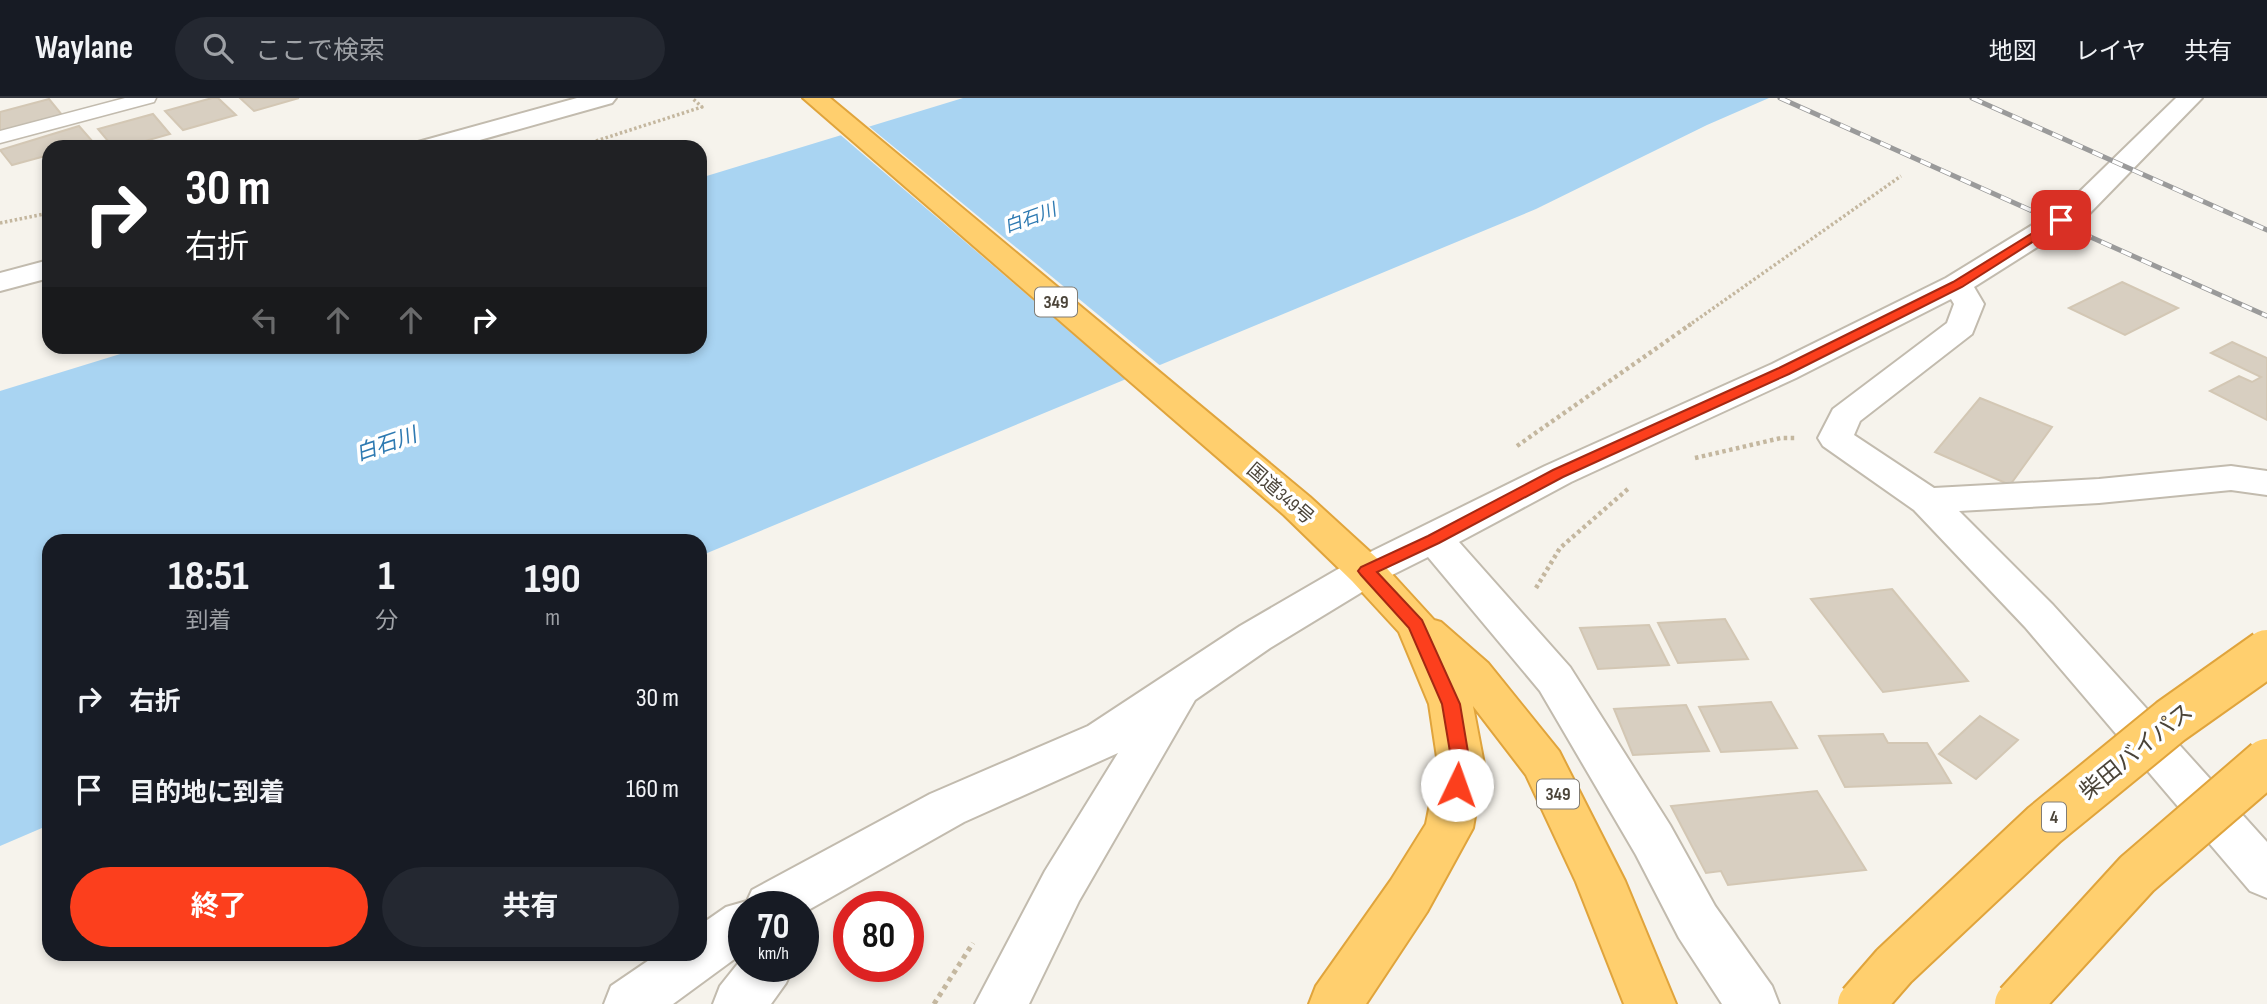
<!DOCTYPE html>
<html lang="ja">
<head>
<meta charset="utf-8">
<style>
	body { margin:0; font-family:"Sofia Sans Condensed","Noto Sans JP",sans-serif; background:#242831; color:#f1f3f6; height:100vh; display:flex; flex-direction:column; font-size:26px; white-space:nowrap }
	* { box-sizing:border-box; margin:0 }
	p { font-size:23px; color:#9ea1a6 }
	.icon { flex:none; width:38px; height:38px; fill:none; stroke:currentColor; stroke-width:2; stroke-linecap:round; stroke-linejoin:round }
	.map { position:relative; flex:1; overflow:hidden }
	.side { position:absolute; left:42px; top:436px; width:665px; height:427px; display:flex; flex-direction:column; background:#171b24; border-radius:21px; box-shadow:0 4px 10px #0003 }
	.side>* { flex:none }
	.top-card { position:absolute; left:42px; top:42px; width:665px; height:214px; border-radius:21px; box-shadow:0 4px 10px #0003; background:#202124; color:#fff; overflow:hidden }
	.speed { position:absolute; left:728px; top:793px; display:flex; gap:14px; font-size:35px; font-weight:700; text-align:center }
	.speed>* { display:grid; place-content:center; width:91px; height:91px; border-radius:50%; background:#171b24; box-shadow:0 4px 10px #0003; line-height:1 }
	.speed small { font-size:18px; font-weight:400 }
	.speed .limit { border:10px solid #d22; background:#fff; color:#111 }
	.pin { position:absolute; display:grid; place-items:center; width:60px; height:60px; color:#fff; margin:-30px; border-radius:14px; box-shadow:0 4px 10px #0006 }
	.me { position:absolute; width:77px; margin:-38px; rotate:3deg; stroke-linejoin:round; filter:drop-shadow(0 0 5px #0008) }
	.turn { display:flex; align-items:center; gap:24px; height:147px; padding:0 28px; font-size:32px }
	.turn .icon { width:91px; height:91px; stroke-width:2.5 }
	.turn b { display:block; font-size:49px; line-height:60px }
	.lanes { display:flex; align-items:center; height:66px; padding:0 28px; background:#0003; justify-content:center; gap:35px; direction:ltr }
	.lanes .off { opacity:.35 }
	.eta { display:flex; justify-content:space-evenly; align-items:center; height:119px; text-align:center }
	.eta b { font-size:42px; font-weight:700; line-height:49px }
	.cta { display:flex; gap:14px; margin-top:auto; padding:14px 28px }
	.cta a { flex:1; height:80px; border-radius:42px; background:#fc3f1d; color:#fff; font-size:28px; font-weight:700; line-height:80px; text-align:center }
	.cta a+a { background:#242831; color:#f1f3f6 }
	ul { padding:0; list-style:none }
	li { display:flex; align-items:center; gap:21px; height:91px; padding:0 28px }
	li div { flex:1 }
	li b { display:block; font-size:26px }
	li em { font-style:normal }
	header { display:flex; align-items:center; gap:42px; box-sizing:border-box; height:98px; padding:0 35px; background:#171b24; border-bottom:2px solid #363941 }
	header strong { font-size:33px }
	nav { display:flex; gap:38px; margin-inline-start:auto; font-size:24px }
	.search { width:490px; height:63px; background:#242831; display:flex; align-items:center; gap:18px; box-sizing:border-box; padding:0 24px; border-radius:38px; color:#9ea1a6; font-size:26px }
	.map>svg:first-child { display:block }
	.water { fill:#a9d4f2 }
	.pier { fill:#f6f3ec }
	.building { fill:#d8cfc1; stroke:#d3c7b4; stroke-width:2 }
	.lines { fill:none; stroke-linecap:round; stroke-linejoin:round }
	.lane-casing { stroke:#c2bbae; stroke-width:3 }
	.street-casing { stroke:#c2bbae; stroke-width:4 }
	.highway-casing { stroke:#e0a43c; stroke-width:4 }
	.path-far2 { stroke:#c4b79f; stroke-width:3.5; stroke-dasharray:2.5 2.5; stroke-linecap:butt }
	.path-far1 { stroke:#c4b79f; stroke-width:4.5; stroke-dasharray:3.5 3.5; stroke-linecap:butt }
	.path { stroke:#c4b79f; stroke-width:5; stroke-dasharray:4.5 4.5; stroke-linecap:butt }
	.lane { fill:#fff; fill-rule:evenodd }
	.street { fill:#fff; fill-rule:evenodd }
	.highway { fill:#ffcf6e; fill-rule:evenodd }
	.rail-casing { stroke:#9a9a9a; stroke-width:5 }
	.rail { stroke:#fff; stroke-width:3.5; stroke-dasharray:11; stroke-linecap:butt }
	.highway-bridge-casing { stroke:#e0a43c; stroke-width:50; stroke-linecap:butt }
	.highway-bridge { stroke:#ffcf6e; stroke-width:46 }
	.route { fill:#fc3f1d; stroke:#a42913; stroke-width:2 }
	.labels { text-anchor:middle; stroke-width:7; stroke-linejoin:round; paint-order:stroke }
	.far-water-label { font-size:18px; font-style:italic; fill:#2e7ab2; stroke:#fff }
	.shield { fill:#fff; stroke:#817c74; stroke-width:2 }
	.shield-label { font-size:18px; font-weight:bold; fill:#4b4439 }
	.street-label { font-size:19px; fill:#4b4439; stroke:#fff }
	.water-label { font-size:21px; font-style:italic; fill:#2e7ab2; stroke:#fff }
	.near-street-label { font-size:23px; fill:#4b4439; stroke:#fff }
</style>
</head>
<body>
<header>
<strong>Waylane</strong>
<div class="search"><svg class="icon" aria-label="search" viewBox="0 0 24 24"><circle cx="10" cy="10" r="6"/><path d="M15 15l6 6"/></svg>ここで検索</div>
<nav><a>地図</a><a>レイヤ</a><a>共有</a></nav>
</header>
<div class="map">
<svg width="2267" height="906" viewBox="0 0 2267 906">
	<rect width="100%" height="100%" fill="#f6f3ec"/>
	<path class="water" d="M963 0H1769L1707 27 1536 111 700 458V443H49V727L0 748V293L143 249 700 248V80Z"/>
	<path class="pier" d="M866 26 1163 270 1129 284 837 34Z"/>
	<g class="building">
		<path d="M212 0H218L236 17 183 32 165 13Z"/>
		<path d="M240 0H299L254 13Z"/>
		<path d="M49 1 62 17 0 34V14Z"/>
		<path d="M153 16 170 36 124 49H113L98 31Z"/>
		<path d="M79 28 93 44 75 49H49V57L12 67 0 52Z"/>
		<path d="M2122 184 2178 210 2125 237 2069 210Z"/>
		<path d="M2232 244 2267 260V322L2210 293 2239 278 2252 284 2261 279 2211 255Z"/>
		<path d="M1980 300 2052 329 2010 387 1935 354Z"/>
		<path d="M1892 491 1968 583 1883 594 1811 501Z"/>
		<path d="M1725 521 1748 561 1678 565 1658 525Z"/>
		<path d="M1649 527 1669 567 1598 571 1580 530Z"/>
		<path d="M1771 604 1797 650 1721 654 1699 609Z"/>
		<path d="M1686 607 1709 653 1633 657 1614 611Z"/>
		<path d="M1980 618 2018 642 1976 681 1939 656Z"/>
		<path d="M1883 636 1888 645H1927L1951 685 1845 689 1819 638Z"/>
		<path d="M1817 693 1866 772 1728 787 1721 773 1706 775 1671 708Z"/>
	</g>
	<g class="lines">
		<defs>
			<path id="lane" d="M125 0H156L154 4 0 45V33Z"/>
			<g id="street">
				<path d="M577 0H616L612 5 455 49H414L418 44Z"/>
				<path d="M2176 0H2202L2088 117 1974 189 1984 206 1972 236 1860 323 1854 337 1934 390 2099 381 2231 368 2267 373V397L2231 392 2099 405 1959 413 2053 507 2267 744V800L2250 793 2025 529 1914 412 1823 348 1818 340 1833 311 1947 225 1954 206 1951 201 1796 280 1571 384 1459 444 1570 569 1670 727 1715 808 1772 888 1779 906H1722L1679 840 1636 757 1540 593 1428 459 1380 483 1270 550 1195 602 1079 803 1029 906H975L1045 773 1118 655 964 724 803 815V808H744V854L673 906H604L611 888 658 856H700V827L726 809 747 803 752 792 930 696 1088 628 1240 528 1352 463 1545 368 1772 266 1946 180 2068 105Z"/>
				<path d="M49 162V180L0 193V175Z"/>
				<path d="M744 858V868H794L786 885 771 906H713L720 888Z"/>
			</g>
			<path id="highway" d="M803 0H830L1310 399 1380 463 1434 522 1441 524 1488 565 1559 653 1625 783 1676 906H1624L1576 784 1526 677 1473 608 1484 666 1473 730 1427 814 1366 906H1309L1316 888 1391 782 1426 726 1438 666 1429 606 1399 534 1352 483 1284 417Z"/>
		</defs>
		<use href="#lane" class="lane-casing"/>
		<use href="#street" class="street-casing"/>
		<use href="#highway" class="highway-casing"/>
		<g class="path-far2">
			<path d="M368 49 389 45"/>
			<path d="M577 49 702 9 692 0"/>
			<path d="M0 125 49 115"/>
			<path d="M1688 228 1901 78"/>
		</g>
		<g class="path-far1">
			<path d="M1517 348 1691 226"/>
			<path d="M1695 360 1781 340H1796"/>
			<path d="M1536 490 1560 450 1629 390"/>
		</g>
		<path class="path" d="M934 906 973 845"/>
		<use href="#lane" class="lane"/>
		<use href="#street" class="street"/>
		<use href="#highway" class="highway"/>
		<defs>
			<g id="rail">
				<path d="M1780 0 2267 218"/>
				<path d="M1972 0 2267 132"/>
			</g>
		</defs>
		<use href="#rail" class="rail-casing"/>
		<use href="#rail" class="rail"/>
		<defs>
			<g id="highway-bridge">
				<path d="M1861 906 1894 868 2044 727 2171 623 2267 555"/>
				<path d="M2018 906 2137 776 2267 664"/>
			</g>
		</defs>
		<use href="#highway-bridge" class="highway-bridge-casing"/>
		<use href="#highway-bridge" class="highway-bridge"/>
	</g>
	<path class="route" d="M2057 120 2067 122 1962 189 1789 276 1563 379 1439 445 1377 474 1422 522 1460 606 1470 666 1463 693 1457 695 1450 693 1447 687 1452 666 1442 606 1409 530 1361 477 1358 473 1361 469 1428 438 1553 372 1779 270 1953 184Z"/>
	<g class="labels">
		<g class="far-water-label">
			<text transform="translate(1030 120) rotate(-20)" y="6">白石川</text>
		</g>
		<g class="shield">
			<rect x="1035" y="189.5" width="42" height="29" rx="5"/>
			<rect x="1537" y="681.5" width="42" height="29" rx="5"/>
			<rect x="2042" y="704.5" width="24" height="29" rx="5"/>
		</g>
		<g class="shield-label">
			<text x="1056" y="210">349</text>
			<text x="1558" y="702">349</text>
			<text x="2054" y="725">4</text>
		</g>
		<g class="street-label">
			<text transform="translate(1281 395) rotate(41)" y="7">国道349号</text>
		</g>
		<g class="water-label">
			<text transform="translate(386 346) rotate(-19)" y="7">白石川</text>
		</g>
		<g class="near-street-label">
			<text transform="translate(2136 653) rotate(-39)" y="8">柴田バイパス</text>
		</g>
	</g>
</svg>
<div class="speed"><div>70<small>km/h</small></div><div class="limit">80</div></div>
<div class="pin" style="left:2061px;top:122px;background:#d93025"><svg class="icon" aria-label="arrive" viewBox="0 0 24 24"><path d="M6 21V4h12l-3 4 3 4H6"/></svg></div>
<svg class="me" style="left:1457px;top:687px" viewBox="-20 -20 40 40"><circle r="19" fill="#fff"/><path d="M0-13L10 11 0 6-10 11z" fill="#fc3f1d"/></svg>
<div class="top-card">
<div class="turn"><svg class="icon" aria-label="right" viewBox="0 0 24 24"><path d="M7 20v-9h11M14 6l5 5-5 5"/></svg><div><b>30 m</b>右折</div></div>
<div class="lanes"><svg class="icon off" aria-label="left" viewBox="0 0 24 24"><path d="M17 20v-9H6M10 6l-5 5 5 5"/></svg><svg class="icon off" aria-label="ahead" viewBox="0 0 24 24"><path d="M12 20V5M6 11l6-6 6 6"/></svg><svg class="icon off" aria-label="ahead" viewBox="0 0 24 24"><path d="M12 20V5M6 11l6-6 6 6"/></svg><svg class="icon" aria-label="right" viewBox="0 0 24 24"><path d="M7 20v-9h11M14 6l5 5-5 5"/></svg></div>
</div>
<section class="side">
<div class="eta">
<div><b>18:51</b><p>到着</p></div>
<div><b>1</b><p>分</p></div>
<div><b>190</b><p>m</p></div>
</div>
<ul>
<li><svg class="icon" aria-label="right" viewBox="0 0 24 24"><path d="M7 20v-9h11M14 6l5 5-5 5"/></svg><div><b>右折</b></div><em>30 m</em></li>
<li><svg class="icon" aria-label="arrive" viewBox="0 0 24 24"><path d="M6 21V4h12l-3 4 3 4H6"/></svg><div><b>目的地に到着</b></div><em>160 m</em></li>
</ul>
<div class="cta"><a>終了</a><a>共有</a></div>
</section>
</div>
</body>
</html>
